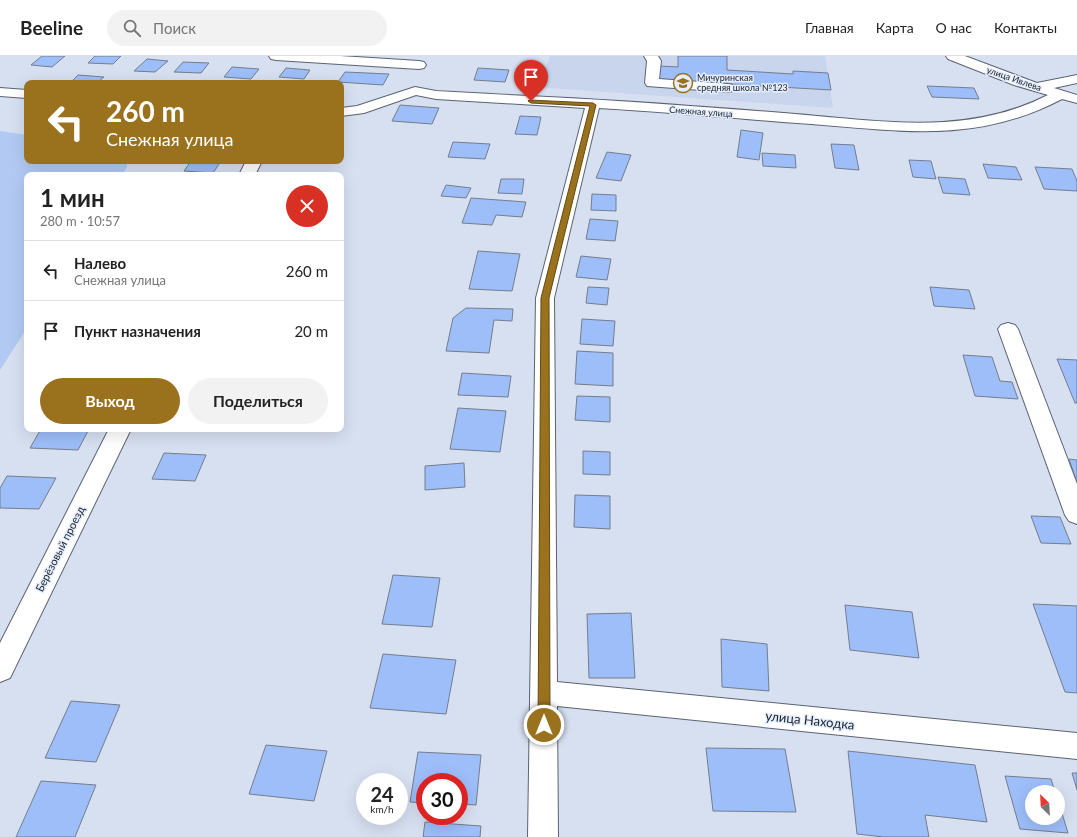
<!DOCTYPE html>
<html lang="ru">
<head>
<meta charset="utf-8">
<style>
	body { margin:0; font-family:Lato,sans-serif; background:#f2f2f2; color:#222; height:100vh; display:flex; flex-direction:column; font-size:15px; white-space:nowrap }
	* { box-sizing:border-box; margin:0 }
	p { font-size:13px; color:#767676 }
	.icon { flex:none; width:22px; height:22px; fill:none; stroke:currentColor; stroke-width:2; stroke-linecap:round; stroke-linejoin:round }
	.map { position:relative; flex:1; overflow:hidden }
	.side { position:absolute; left:24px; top:116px; width:320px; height:260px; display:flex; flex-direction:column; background:#fff; border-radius:8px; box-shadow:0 4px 16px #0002 }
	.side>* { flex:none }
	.top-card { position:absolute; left:24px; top:24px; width:320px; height:84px; border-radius:8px; box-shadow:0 4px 16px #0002; background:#9a721e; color:#fff; overflow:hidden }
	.needle { width:26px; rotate:336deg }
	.controls { position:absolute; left:1025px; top:729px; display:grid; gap:8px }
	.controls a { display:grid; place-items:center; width:40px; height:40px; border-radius:50%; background:#fff; box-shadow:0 4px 16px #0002; font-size:20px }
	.speed { position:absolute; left:356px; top:717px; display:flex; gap:8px; font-size:20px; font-weight:700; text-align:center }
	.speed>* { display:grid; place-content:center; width:52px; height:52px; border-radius:50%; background:#fff; box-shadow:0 4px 16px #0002; line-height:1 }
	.speed small { font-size:10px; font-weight:400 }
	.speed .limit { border:6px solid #d22; background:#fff; color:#111 }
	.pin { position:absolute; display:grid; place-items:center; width:34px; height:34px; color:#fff; margin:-41px -17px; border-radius:50% 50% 50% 0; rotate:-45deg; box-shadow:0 0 4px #0007 }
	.pin .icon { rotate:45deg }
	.me { position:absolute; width:44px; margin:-22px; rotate:0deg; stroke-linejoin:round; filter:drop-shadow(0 0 3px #0008) }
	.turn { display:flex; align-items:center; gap:14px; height:84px; padding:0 16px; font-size:18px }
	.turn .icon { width:52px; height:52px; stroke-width:2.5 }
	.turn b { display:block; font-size:28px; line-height:34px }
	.round { display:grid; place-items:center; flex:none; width:42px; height:42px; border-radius:21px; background:#f2f2f2 }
	.summary { display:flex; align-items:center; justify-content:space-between; height:68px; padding:0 16px }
	h1 { font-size:24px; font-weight:700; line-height:30px }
	.button { display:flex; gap:8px; margin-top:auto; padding:8px 16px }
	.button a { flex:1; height:46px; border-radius:24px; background:#9a721e; color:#fff; font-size:16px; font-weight:700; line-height:46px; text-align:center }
	.button a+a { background:#f2f2f2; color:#222 }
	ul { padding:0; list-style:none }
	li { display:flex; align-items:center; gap:12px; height:60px; padding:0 16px; border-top:1px solid #e0e0e0 }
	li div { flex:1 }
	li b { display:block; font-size:15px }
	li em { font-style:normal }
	header { display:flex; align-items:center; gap:24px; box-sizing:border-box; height:56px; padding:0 20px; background:#fff; border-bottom:1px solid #e0e0e0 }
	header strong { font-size:19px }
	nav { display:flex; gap:22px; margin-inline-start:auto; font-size:14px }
	.search { width:280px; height:36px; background:#f2f2f2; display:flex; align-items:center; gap:10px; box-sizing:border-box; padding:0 14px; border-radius:22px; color:#767676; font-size:15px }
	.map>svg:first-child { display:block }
	.built { fill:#c8d5ed }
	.green { fill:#b2caf3 }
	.building { fill:#9dbef9; stroke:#747d8c }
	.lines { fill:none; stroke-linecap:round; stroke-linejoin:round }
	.minor-casing { stroke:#5b6372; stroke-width:2 }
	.minor { fill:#fff; fill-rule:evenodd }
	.route { fill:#9a721e; stroke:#644a14 }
	.labels { text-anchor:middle; stroke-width:3; stroke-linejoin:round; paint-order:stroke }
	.far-poi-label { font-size:9px; fill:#1d2127; stroke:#e4eeff; text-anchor:start }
	.far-street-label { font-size:9px; fill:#1d2127; stroke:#e4eeff }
	.street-label { font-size:11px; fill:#1d2127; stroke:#e4eeff }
	.near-street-label { font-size:13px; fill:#1d2127; stroke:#e4eeff }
</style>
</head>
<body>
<header>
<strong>Beeline</strong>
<div class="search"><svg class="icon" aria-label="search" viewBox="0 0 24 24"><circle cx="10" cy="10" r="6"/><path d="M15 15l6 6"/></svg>Поиск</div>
<nav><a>Главная</a><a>Карта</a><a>О нас</a><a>Контакты</a></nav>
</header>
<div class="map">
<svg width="1077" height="781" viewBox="0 0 1077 781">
	<rect width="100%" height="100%" fill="#d7e0f1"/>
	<path class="built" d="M550 0H825L833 52 534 31 541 22Z"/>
	<path class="green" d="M0 75 27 79V105H127V111L122 119H27V272L0 314Z"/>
	<g class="building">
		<path d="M42 0H65L52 11 31 9Z"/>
		<path d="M95 0H121L113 8 88 7Z"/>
		<path d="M678 0H727V14L793 18V15L828 17 831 34 658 24 659 10 678 11Z"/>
		<path d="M147 3 168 5 155 16 134 15Z"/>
		<path d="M183 6 209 7 201 17 174 16Z"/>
		<path d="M232 11 259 13 251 23 224 21Z"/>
		<path d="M286 12 310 14 304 23 279 21Z"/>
		<path d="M478 12 509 14 505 26 474 24Z"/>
		<path d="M345 16 389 18 383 29 338 26Z"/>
		<path d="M78 19 104 21 97 27H70Z"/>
		<path d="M927 30 974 32 979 43 932 41Z"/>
		<path d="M400 49 439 52 432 68 392 65Z"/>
		<path d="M520 60 541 61 537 79 515 78Z"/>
		<path d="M741 74 763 77 759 104 737 101Z"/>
		<path d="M453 86 490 88 485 103 448 101Z"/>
		<path d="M831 88 854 89 859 114 835 112Z"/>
		<path d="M607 96 631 99 621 125 596 122Z"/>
		<path d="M762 97 795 99 796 112 763 110Z"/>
		<path d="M909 104 931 105 936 123 913 121Z"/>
		<path d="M191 105H221L213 117 184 115Z"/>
		<path d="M983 108 1016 111 1022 124 988 122Z"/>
		<path d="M1035 111 1072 113 1077 125V135L1044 133Z"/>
		<path d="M938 121 965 123 970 139 943 137Z"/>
		<path d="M501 123H524L522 138 498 137Z"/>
		<path d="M446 129 471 132 466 142 441 140Z"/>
		<path d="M592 138 616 139V155L591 154Z"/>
		<path d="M471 142 526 146 522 161 496 159 492 169 462 167Z"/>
		<path d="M590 163 618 165 615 185 586 183Z"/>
		<path d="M478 195 520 198 512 235 469 233Z"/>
		<path d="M581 200 611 203 607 224 576 221Z"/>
		<path d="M588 231 609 232 607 249 586 247Z"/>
		<path d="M930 231 969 234 975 253 934 250Z"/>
		<path d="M466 252 513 253 512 265 494 264 489 297 446 295 453 262Z"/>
		<path d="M582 263 615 265 613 290 580 288Z"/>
		<path d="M577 295 613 297V330L575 328Z"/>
		<path d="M963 299 992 301 1000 325 1012 326 1018 343 975 340Z"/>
		<path d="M1057 303 1077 304V347H1075Z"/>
		<path d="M462 317 511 320 508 341 458 339Z"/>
		<path d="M577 340 610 341V366L575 364Z"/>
		<path d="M458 352 506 355 500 396 450 393Z"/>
		<path d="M41 373H89L78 394 30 392Z"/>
		<path d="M583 395 610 396V419L583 418Z"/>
		<path d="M164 397 206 399 195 425 152 423Z"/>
		<path d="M1069 403 1077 404V427Z"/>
		<path d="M464 407 465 431 425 434V410Z"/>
		<path d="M7 420 56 422 39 453 0 452V432Z"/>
		<path d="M575 439 610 440V473L574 471Z"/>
		<path d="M1031 460 1060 461 1071 488 1041 487Z"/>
		<path d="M393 519 440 522 432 571 382 568Z"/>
		<path d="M1033 548 1077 550V637L1065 636Z"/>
		<path d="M845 549 912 556 919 602 850 594Z"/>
		<path d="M631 557 635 622H589L587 558Z"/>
		<path d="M721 583 767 588 769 635 722 631Z"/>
		<path d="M383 598 456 604 446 658 370 652Z"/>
		<path d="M71 645 120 649 96 706 45 702Z"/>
		<path d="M266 689 327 695 314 745 249 738Z"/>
		<path d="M706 692 785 693 796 756 713 755Z"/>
		<path d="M848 695 975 709 987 766 925 759 929 781H884L857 778Z"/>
		<path d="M418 696 481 699 476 749 459 748V726H425V747L410 746Z"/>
		<path d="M1072 717H1077V734Z"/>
		<path d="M1005 720 1051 723 1055 736H1032V762H1058V744L1068 777 1020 773Z"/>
		<path d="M41 725 96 729 75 781H16Z"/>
		<path d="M425 766 481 770 480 781H423Z"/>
	</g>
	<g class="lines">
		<defs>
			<g id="minor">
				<path d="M269 0H340L419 5 424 6 426 9 424 12 419 13 276 4 271 3Z"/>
				<path d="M644 0H658L661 5 659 23 728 28 733 29 735 32 733 35 728 36 647 30 645 27 647 5Z"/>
				<path d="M946 0H965L1037 27 1077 19V27L1054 32 1077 39V47L1062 43C976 88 903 75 811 68 740 63 670 56 599 52L554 242 557 626 1077 677V703L557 650 558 781H528L536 242 585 52 436 43 416 39 364 57 341 60V52L357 50 415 31 436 35C521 40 606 43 690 50 732 53 775 56 817 60 898 67 973 77 1048 39L1014 29 948 3Z"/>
				<path d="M0 32 27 34V42L0 40Z"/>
				<path d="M246 105H262L255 119H239Z"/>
				<path d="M1008 267 1015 269 1018 273 1077 428V468L1069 465 1065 459 998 273 1001 269Z"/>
				<path d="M109 373H131L10 622 0 626V587Z"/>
			</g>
		</defs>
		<use href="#minor" class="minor-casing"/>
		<use href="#minor" class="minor"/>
	</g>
	<path class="route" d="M529 44 593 47 596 49 549 242 550 669 548 673 544 674 540 673 538 669 541 242 590 50 531 47 528 45Z"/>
	<defs>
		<symbol id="school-ring" viewBox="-11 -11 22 22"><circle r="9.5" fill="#e4eeff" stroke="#9a721e" stroke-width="1.5"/><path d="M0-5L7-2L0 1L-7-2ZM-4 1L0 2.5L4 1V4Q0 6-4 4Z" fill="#9a721e"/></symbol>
	</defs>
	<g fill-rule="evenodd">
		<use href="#school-ring" x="672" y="16" width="22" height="22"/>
	</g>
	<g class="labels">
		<g class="far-poi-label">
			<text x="697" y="25">Мичуринская<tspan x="697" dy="10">средняя школа №123</tspan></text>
		</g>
		<g class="far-street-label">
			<text transform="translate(1014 23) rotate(19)" y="3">улица Ивлева</text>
			<text transform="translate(701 56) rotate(4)" y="3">Снежная улица</text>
		</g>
		<g class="street-label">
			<text transform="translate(60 493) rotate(-63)" y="4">Берёзовый проезд</text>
		</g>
		<g class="near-street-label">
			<text transform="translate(810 664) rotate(6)" y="5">улица Находка</text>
		</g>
	</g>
</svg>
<div class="controls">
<a><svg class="needle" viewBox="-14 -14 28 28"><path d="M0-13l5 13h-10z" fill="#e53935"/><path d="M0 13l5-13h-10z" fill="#767676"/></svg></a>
</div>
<div class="speed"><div>24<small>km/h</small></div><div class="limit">30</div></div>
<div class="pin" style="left:531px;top:45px;background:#d93025"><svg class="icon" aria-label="arrive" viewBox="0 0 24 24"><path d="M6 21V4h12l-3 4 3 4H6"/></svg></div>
<svg class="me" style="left:544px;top:669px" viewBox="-20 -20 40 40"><circle r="17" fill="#9a721e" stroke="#fff" stroke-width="3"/><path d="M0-11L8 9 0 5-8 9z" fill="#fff"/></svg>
<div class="top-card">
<div class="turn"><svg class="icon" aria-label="left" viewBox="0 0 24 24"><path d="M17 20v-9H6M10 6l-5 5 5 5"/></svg><div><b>260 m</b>Снежная улица</div></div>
</div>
<section class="side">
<div class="summary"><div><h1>1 мин</h1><p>280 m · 10:57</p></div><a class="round" style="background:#d93025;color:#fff"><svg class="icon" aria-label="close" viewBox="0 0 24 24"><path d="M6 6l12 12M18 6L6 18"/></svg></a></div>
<ul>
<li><svg class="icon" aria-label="left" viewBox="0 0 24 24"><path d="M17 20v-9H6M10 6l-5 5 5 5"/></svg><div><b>Налево</b><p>Снежная улица</p></div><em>260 m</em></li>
<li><svg class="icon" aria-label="arrive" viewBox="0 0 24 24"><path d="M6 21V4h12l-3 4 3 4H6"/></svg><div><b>Пункт назначения</b></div><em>20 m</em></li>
</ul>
<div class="button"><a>Выход</a><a>Поделиться</a></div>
</section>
</div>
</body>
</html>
